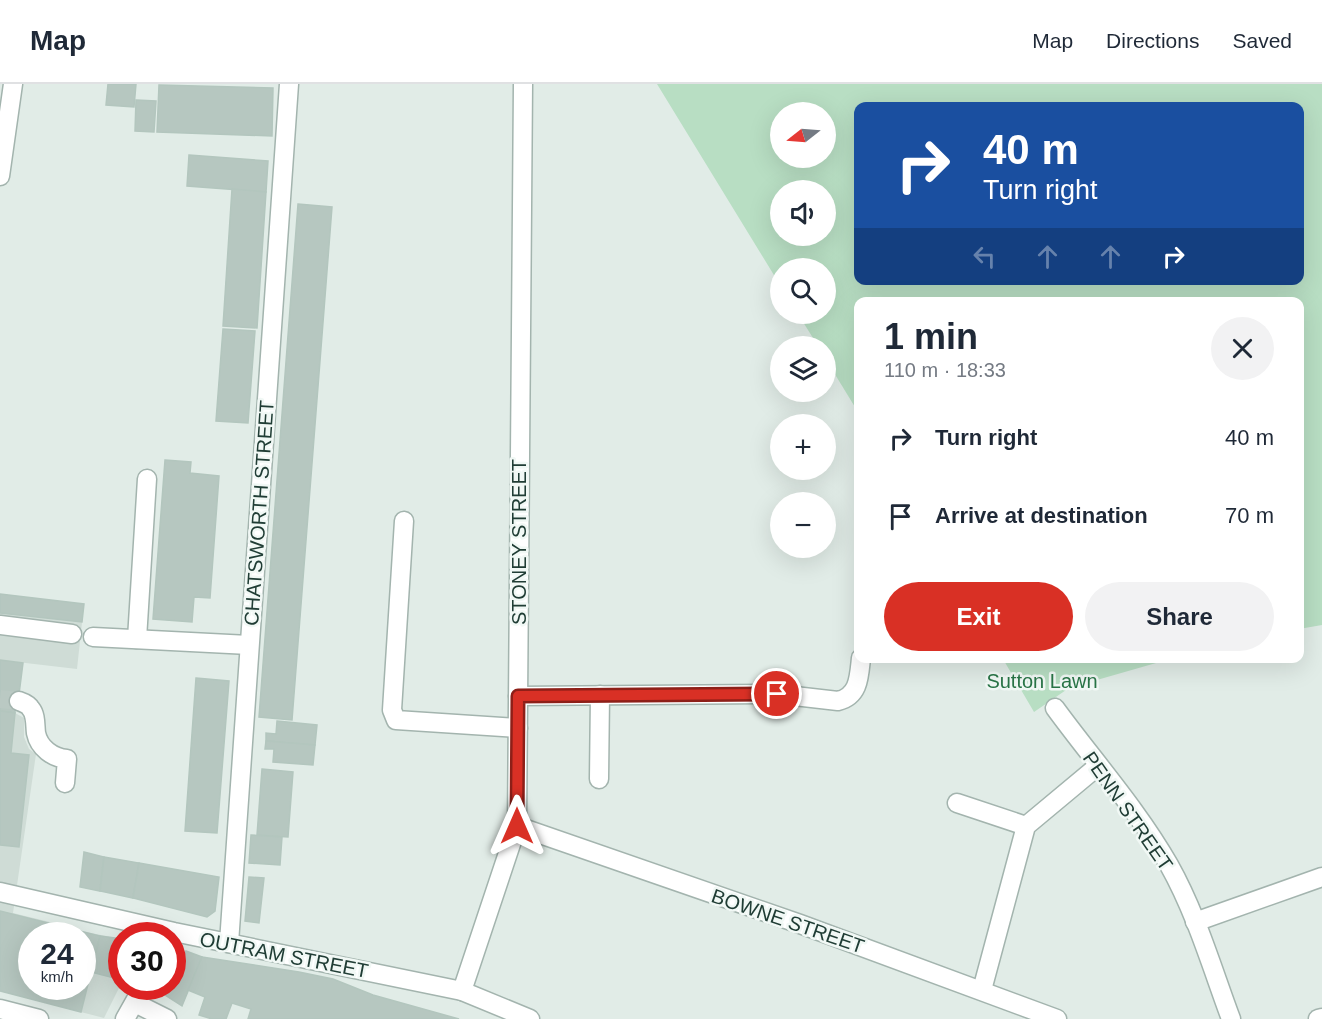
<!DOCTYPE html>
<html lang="en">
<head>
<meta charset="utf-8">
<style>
	body { margin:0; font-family:Arial,sans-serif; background:#f2f2f3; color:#1f2937; height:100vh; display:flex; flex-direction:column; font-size:22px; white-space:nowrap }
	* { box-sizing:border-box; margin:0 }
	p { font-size:20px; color:#747a83 }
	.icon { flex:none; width:33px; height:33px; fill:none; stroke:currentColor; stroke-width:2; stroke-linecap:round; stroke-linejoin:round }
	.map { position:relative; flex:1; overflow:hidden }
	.sheet { position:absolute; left:854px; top:213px; width:450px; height:366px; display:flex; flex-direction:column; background:#fff; border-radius:12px; box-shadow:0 6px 24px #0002 }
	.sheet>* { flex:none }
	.banner { position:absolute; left:854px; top:18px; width:450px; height:183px; border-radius:12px; box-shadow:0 6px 24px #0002; background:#1a4fa0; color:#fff; overflow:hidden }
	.needle { width:39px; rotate:253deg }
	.controls { position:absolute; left:770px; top:18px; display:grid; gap:12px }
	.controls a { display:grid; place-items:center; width:66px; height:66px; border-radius:50%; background:#fff; box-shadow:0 6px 24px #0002; font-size:30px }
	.speed { position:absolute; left:18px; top:838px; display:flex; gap:12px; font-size:30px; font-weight:700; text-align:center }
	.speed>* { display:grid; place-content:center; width:78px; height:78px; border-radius:50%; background:#fff; box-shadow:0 6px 24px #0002; line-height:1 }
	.speed small { font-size:15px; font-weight:400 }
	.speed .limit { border:9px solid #d22; background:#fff; color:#111 }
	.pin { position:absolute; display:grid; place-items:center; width:51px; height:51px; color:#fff; margin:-26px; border:3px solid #fff; border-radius:50%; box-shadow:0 2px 6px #0007 }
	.me { position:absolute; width:66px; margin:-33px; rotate:0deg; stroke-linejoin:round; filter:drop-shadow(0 0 4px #0008) }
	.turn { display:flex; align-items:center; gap:21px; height:126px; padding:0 30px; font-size:27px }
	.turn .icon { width:78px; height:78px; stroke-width:2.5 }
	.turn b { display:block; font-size:42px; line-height:51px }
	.lanes { display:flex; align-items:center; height:57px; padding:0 30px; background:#0003; justify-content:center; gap:30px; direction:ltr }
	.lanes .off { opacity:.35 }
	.round { display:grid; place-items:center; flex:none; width:63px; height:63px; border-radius:32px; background:#f2f2f3 }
	.head { display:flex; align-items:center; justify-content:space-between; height:102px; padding:0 30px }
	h1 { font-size:36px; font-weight:600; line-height:45px }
	.cta { display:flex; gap:12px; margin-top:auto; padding:12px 30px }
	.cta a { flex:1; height:69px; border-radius:36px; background:#d93025; color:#fff; font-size:24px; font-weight:600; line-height:69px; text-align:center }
	.cta a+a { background:#f2f2f3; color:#1f2937 }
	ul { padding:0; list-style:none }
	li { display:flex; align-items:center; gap:18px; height:78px; padding:0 30px }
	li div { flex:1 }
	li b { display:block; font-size:22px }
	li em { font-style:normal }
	header { display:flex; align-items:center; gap:36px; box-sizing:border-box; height:84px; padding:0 30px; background:#fff; border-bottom:2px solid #e0e1e3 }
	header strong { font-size:28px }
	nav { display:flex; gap:33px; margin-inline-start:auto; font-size:21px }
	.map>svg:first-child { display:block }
	.built { fill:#cfdcd6; fill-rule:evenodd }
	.green { fill:#b8dec3; fill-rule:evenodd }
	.building { fill:#b6c7c0; stroke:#b3c6be; stroke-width:1.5; fill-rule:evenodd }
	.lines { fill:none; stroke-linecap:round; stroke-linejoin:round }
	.minor-tunnel { stroke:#bac9c3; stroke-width:18; stroke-dasharray:18 9; stroke-linecap:butt }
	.minor-casing { stroke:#a3b4ae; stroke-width:21 }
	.minor { stroke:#fff; stroke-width:18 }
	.route-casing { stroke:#8d1f18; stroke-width:15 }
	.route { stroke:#d93025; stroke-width:10 }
	.labels { text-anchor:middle; stroke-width:5; stroke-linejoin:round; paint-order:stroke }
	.street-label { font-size:20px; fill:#203d35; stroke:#f1f8f5 }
	.park-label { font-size:20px; fill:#297547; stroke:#f1f8f5 }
</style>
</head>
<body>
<header>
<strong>Map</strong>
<nav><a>Map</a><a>Directions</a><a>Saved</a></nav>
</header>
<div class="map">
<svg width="1322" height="935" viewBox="0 0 1322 935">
	<rect width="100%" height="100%" fill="#e1ece7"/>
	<g class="built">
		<path d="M0 510 84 520 77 585 0 576Z"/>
		<path d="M0 627 15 629 24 634V653L29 665 36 670 13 829 66 842V844L121 855V900L104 934 0 907ZM32 852H82V903H32Z"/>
	</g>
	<g class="green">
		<path d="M657 0H1322V541L1299 545V218H858V328L825 274V262H818L798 230H825V184H780V201ZM858 22H1299V196H858ZM825 28V74H780V28ZM825 106V152H780V106Z"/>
		<path d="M1003 575H1170L1069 604 1034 628Z"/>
	</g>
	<g class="building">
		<path d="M108 0H136L134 23 106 21Z"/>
		<path d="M159 1 273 4 272 52 157 48Z"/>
		<path d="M136 16 156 17 154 48 135 47Z"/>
		<path d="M189 71 268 77 266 108 187 102Z"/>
		<path d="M232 105 266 108 257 244 223 242Z"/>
		<path d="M298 120 332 123 292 636 259 633Z"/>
		<path d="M223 245 255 247 248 339 216 337Z"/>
		<path d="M165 376 191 378 190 389 219 392 210 514 194 513 192 538 153 535Z"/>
		<path d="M0 510 84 520 82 538 0 529Z"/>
		<path d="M0 576 23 579 17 626H15V629L0 627Z"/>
		<path d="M196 594 229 597 217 749 185 747Z"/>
		<path d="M0 627 15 629 11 669 29 671 19 763 0 761Z"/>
		<path d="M277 637 317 641 315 661 266 657V649L276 650Z"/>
		<path d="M266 657 315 661 313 681 273 678 274 665H265Z"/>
		<path d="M262 685 293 688 288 753 257 751Z"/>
		<path d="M251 751 282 753 280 781 249 779Z"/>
		<path d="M84 768 104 773 100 807 80 803Z"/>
		<path d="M104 773 139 779 133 814 100 807Z"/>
		<path d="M139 779 219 793 215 827 207 833 133 814Z"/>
		<path d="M249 793 264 794 259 839 245 837Z"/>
		<path d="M0 827 100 852 81 928 0 907ZM32 852H82V903H32Z"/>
		<path d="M100 852 122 855V896L91 888Z"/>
		<path d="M186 867 202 873 182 922 165 911 169 903H172V895Z"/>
		<path d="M202 873 299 888 333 895 373 911 459 935H248L251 925 232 919 226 935H212L199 931 205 913 188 906Z"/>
	</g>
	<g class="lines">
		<path class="minor-tunnel" d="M0 615 19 617"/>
		<defs>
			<g id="minor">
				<path d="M0 92 13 0"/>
				<path d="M404 437 392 626 396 636 518 644"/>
				<path d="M0 541 72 550"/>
				<path d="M93 553 249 561"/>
				<path d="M137 555 147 395"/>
				<path d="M518 612 777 610 838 617C859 612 859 593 861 574"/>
				<path d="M19 617C22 618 29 621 31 625 36 631 35 641 36 649 39 664 53 674 67 675L65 699"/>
				<path d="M1055 624C1093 676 1137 725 1169 781 1196 829 1212 884 1231 935"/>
				<path d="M599 695 600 611"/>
				<path d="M957 719 1026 742"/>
				<path d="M517 742 800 840 1057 935"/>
				<path d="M0 808 174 848 462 907 530 935"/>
				<path d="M1195 838 1322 793"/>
				<path d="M229 859 289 0"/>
				<path d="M982 906 1026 742 1098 682"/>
				<path d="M462 907 517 742 523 0"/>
				<path d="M135 919 167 935"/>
				<path d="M0 925 39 935"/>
				<path d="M125 935 143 903"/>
				<path d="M1318 935 1322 934"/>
			</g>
		</defs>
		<use href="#minor" class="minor-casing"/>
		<use href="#minor" class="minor"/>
	</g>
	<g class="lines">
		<defs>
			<path id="route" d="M517 742 518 612 777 610"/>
		</defs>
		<use href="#route" class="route-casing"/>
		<use href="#route" class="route"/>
	</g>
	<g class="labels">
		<g class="street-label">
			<text transform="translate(259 429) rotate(-86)" y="7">CHATSWORTH STREET</text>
			<text transform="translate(519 458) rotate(-90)" y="7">STONEY STREET</text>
			<text transform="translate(1128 727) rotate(55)" y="7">PENN STREET</text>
			<text transform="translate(788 837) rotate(19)" y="7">BOWNE STREET</text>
			<text transform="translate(284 871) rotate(11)" y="7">OUTRAM STREET</text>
		</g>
		<g class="park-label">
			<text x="1042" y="604">Sutton Lawn</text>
		</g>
	</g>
</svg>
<div class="controls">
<a><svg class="needle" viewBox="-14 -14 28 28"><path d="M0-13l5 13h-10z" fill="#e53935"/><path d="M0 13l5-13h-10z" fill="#747a83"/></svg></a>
<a><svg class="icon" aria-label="sound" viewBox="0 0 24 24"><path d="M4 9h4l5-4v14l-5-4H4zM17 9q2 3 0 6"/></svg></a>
<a><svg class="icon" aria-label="search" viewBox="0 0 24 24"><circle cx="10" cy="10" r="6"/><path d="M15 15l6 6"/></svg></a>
<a><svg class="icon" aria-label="layers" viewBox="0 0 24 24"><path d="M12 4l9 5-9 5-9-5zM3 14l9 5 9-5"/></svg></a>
<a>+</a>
<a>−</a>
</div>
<div class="speed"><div>24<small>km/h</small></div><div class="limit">30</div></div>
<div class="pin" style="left:777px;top:610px;background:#d93025"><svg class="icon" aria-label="arrive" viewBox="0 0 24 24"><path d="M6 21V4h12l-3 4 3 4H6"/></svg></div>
<svg class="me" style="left:517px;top:742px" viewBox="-20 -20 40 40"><path d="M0-17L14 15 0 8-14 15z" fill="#d93025" stroke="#fff" stroke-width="4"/></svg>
<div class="banner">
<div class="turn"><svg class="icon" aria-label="right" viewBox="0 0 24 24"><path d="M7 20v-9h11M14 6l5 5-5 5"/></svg><div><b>40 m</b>Turn right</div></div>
<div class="lanes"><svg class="icon off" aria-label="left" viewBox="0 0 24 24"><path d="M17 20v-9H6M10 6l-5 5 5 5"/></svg><svg class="icon off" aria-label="ahead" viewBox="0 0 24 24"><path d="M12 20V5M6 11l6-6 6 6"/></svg><svg class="icon off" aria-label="ahead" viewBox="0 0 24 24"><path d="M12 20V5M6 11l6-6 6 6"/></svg><svg class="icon" aria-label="right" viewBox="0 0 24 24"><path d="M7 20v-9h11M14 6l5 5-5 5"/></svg></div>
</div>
<section class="sheet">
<div class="head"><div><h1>1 min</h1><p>110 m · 18:33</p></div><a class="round"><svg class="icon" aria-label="close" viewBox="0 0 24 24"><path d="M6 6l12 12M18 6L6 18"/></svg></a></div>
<ul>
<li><svg class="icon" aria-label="right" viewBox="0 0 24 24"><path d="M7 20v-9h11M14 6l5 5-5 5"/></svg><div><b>Turn right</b></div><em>40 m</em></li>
<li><svg class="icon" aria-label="arrive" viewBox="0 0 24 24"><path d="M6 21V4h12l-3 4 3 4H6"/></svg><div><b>Arrive at destination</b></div><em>70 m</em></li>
</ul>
<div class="cta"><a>Exit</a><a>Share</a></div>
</section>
</div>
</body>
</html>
